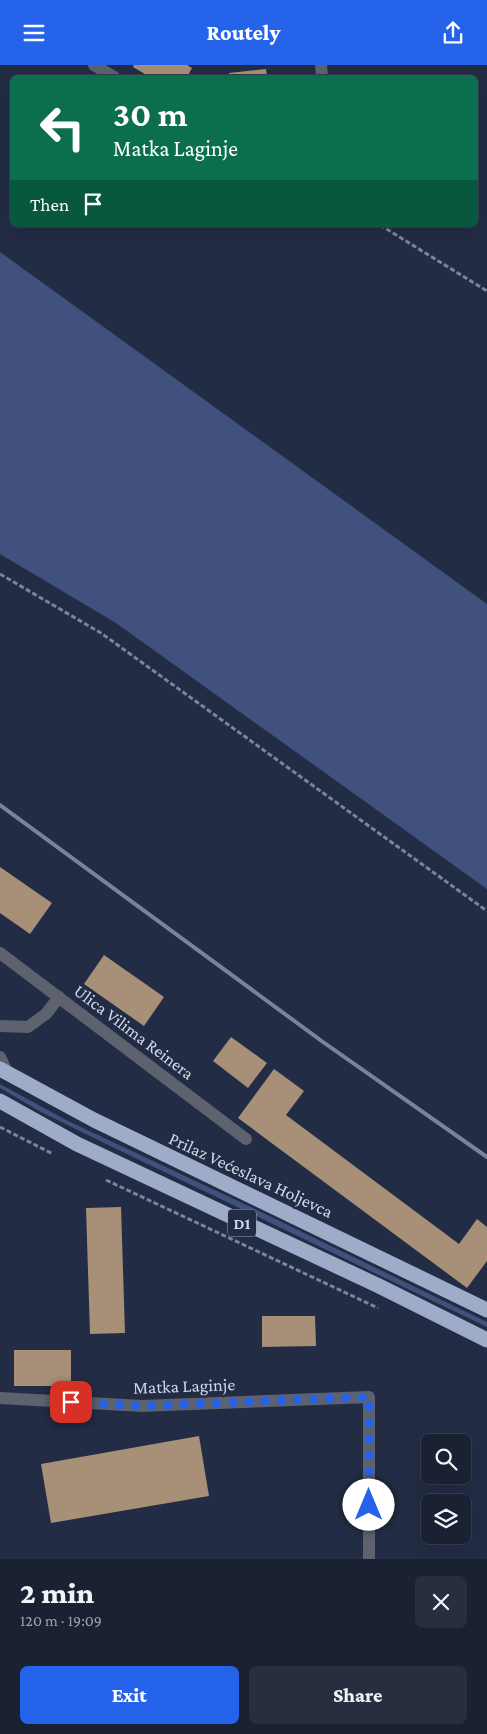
<!DOCTYPE html>
<html lang="en">
<head>
<meta charset="utf-8">
<style>
	body { margin:0; font-family:"Crimson Pro",serif; background:#272e3f; color:#f1f3f6; height:100vh; display:flex; flex-direction:column; font-size:19px; white-space:nowrap }
	* { box-sizing:border-box; margin:0 }
	p { font-size:16px; color:#9fa3ac }
	.icon { flex:none; width:28px; height:28px; fill:none; stroke:currentColor; stroke-width:2; stroke-linecap:round; stroke-linejoin:round }
	.map { position:relative; height:1494px; overflow:hidden }
	.details { display:flex; flex-direction:column; background:#1a2133; flex:1 }
	.details>* { flex:none }
	.banner { position:absolute; left:10px; top:10px; width:468px; height:152px; border-radius:8px; box-shadow:0 5px 20px #0002,0 0 0 1px #383e4e; background:#0b6e4f; color:#fff; overflow:hidden }
	.controls { position:absolute; left:421px; top:1369px; display:grid; gap:10px }
	.controls a { display:grid; place-items:center; width:50px; height:50px; border-radius:8px; background:#1a2133; box-shadow:0 5px 20px #0002,0 0 0 1px #383e4e; font-size:25px }
	.pin { position:absolute; display:grid; place-items:center; width:42px; height:42px; color:#fff; margin:-21px; border-radius:10px; box-shadow:0 2px 8px #0006 }
	.me { position:absolute; width:55px; margin:-28px; rotate:0deg; stroke-linejoin:round; filter:drop-shadow(0 0 4px #0008) }
	.turn { display:flex; align-items:center; gap:18px; height:105px; padding:0 20px; font-size:22px }
	.turn .icon { width:65px; height:65px; stroke-width:2.5 }
	.turn b { display:block; font-size:35px; line-height:42px }
	.then { display:flex; align-items:center; height:48px; padding:0 20px; background:#0003; gap:10px; font-size:19px }
	.round { display:grid; place-items:center; flex:none; width:52px; height:52px; border-radius:8px; background:#272e3f }
	.headline { display:flex; align-items:center; justify-content:space-between; height:85px; padding:0 20px }
	h1 { font-size:30px; font-weight:800; line-height:38px }
	.action { display:flex; gap:10px; margin-top:auto; padding:10px 20px }
	.action a { flex:1; height:58px; border-radius:8px; background:#2563eb; color:#fff; font-size:20px; font-weight:800; line-height:58px; text-align:center }
	.action a+a { background:#272e3f; color:#f1f3f6 }
	header { display:flex; justify-content:space-between; align-items:center; height:65px; padding:0 20px; background:#2563eb; color:#fff; font-size:22px; font-weight:800 }
	.map>svg:first-child { display:block }
	.green { fill:#40517d }
	.building { fill:#a88f77 }
	.lines { fill:none; stroke-linecap:round; stroke-linejoin:round }
	.path { stroke:#7c8598; stroke-width:3; stroke-dasharray:5 2.5; stroke-linecap:butt }
	.minor { stroke:#5d626e; stroke-width:12 }
	.highway { stroke:#9eabc9; stroke-width:15 }
	.rail { stroke:#7b8397; stroke-width:4 }
	.route { stroke:#2563eb; stroke-width:9; stroke-dasharray:0 16.2 }
	.labels { text-anchor:middle; stroke-width:5; stroke-linejoin:round; paint-order:stroke }
	.shield { fill:#222c44; stroke:#9ca4b6; stroke-width:1 }
	.shield-label { font-size:16px; font-weight:bold; fill:#d0d7e7 }
	.street-label { font-size:18px; fill:#d0d7e7; stroke:#222c44 }
</style>
</head>
<body>
<header><svg class="icon" aria-label="menu" viewBox="0 0 24 24"><path d="M4 6h16M4 12h16M4 18h16"/></svg>Routely<svg class="icon" aria-label="share" viewBox="0 0 24 24"><path d="M12 15V3M7 8l5-5 5 5M5 13v7h14v-7"/></svg></header>
<div class="map">
<svg width="487" height="1494" viewBox="0 0 487 1494">
	<rect width="100%" height="100%" fill="#222c44"/>
	<g class="green">
		<path d="M0 187 487 539V824L116 558 0 489Z"/>
		<path d="M0 1019 66 1055 255 1144 487 1257V1262L104 1078 41 1047 0 1023Z"/>
	</g>
	<g class="building">
		<path d="M134 0H187L192 3 187 12H150L133 2Z"/>
		<path d="M266 4 267 12H229V8Z"/>
		<path d="M0 802 52 838 30 869 0 848Z"/>
		<path d="M104 890 164 932 144 961 84 919Z"/>
		<path d="M231 972 267 998 248 1023 213 996Z"/>
		<path d="M274 1004 304 1026 286 1050 459 1179 477 1154 487 1162V1196L467 1223 238 1053Z"/>
		<path d="M121 1142 125 1268 90 1269 86 1143Z"/>
		<path d="M262 1251H315L316 1281 262 1282Z"/>
		<rect x="14" y="1285" width="57" height="36"/>
		<path d="M199 1371 209 1431 51 1458 41 1399Z"/>
	</g>
	<g class="lines">
		<g class="path">
			<path d="M380 160 487 226"/>
			<path d="M0 509 101 568 487 846"/>
			<path d="M0 1062 53 1089"/>
			<path d="M106 1115 378 1243"/>
		</g>
		<g class="minor">
			<path d="M94 0 114 12"/>
			<path d="M321 0 322 12"/>
			<path d="M0 888 246 1074"/>
			<path d="M0 961 28 962 46 949 59 932"/>
			<path d="M0 992 8 1009"/>
			<path d="M0 1333 142 1341 369 1332V1494"/>
		</g>
		<g class="highway">
			<path d="M0 1004 94 1055 487 1245"/>
			<path d="M0 1036 77 1079 379 1221 487 1275"/>
		</g>
		<path class="rail" d="M0 740 323 977 487 1092"/>
	</g>
	<g class="lines">
		<path class="route" d="M71 1337 142 1341 369 1332V1440"/>
	</g>
	<g class="labels">
		<rect class="shield" x="228" y="1144.5" width="28" height="27" rx="4"/>
		<g class="shield-label">
			<text x="242" y="1164">D1</text>
		</g>
		<g class="street-label">
			<text transform="translate(134 967) rotate(37)" y="6">Ulica Vilima Reinera</text>
			<text transform="translate(251 1110) rotate(25)" y="6">Prilaz Većeslava Holjevca</text>
			<text transform="translate(184 1321) rotate(-2)" y="6">Matka Laginje</text>
		</g>
	</g>
</svg>
<div class="controls">
<a><svg class="icon" aria-label="search" viewBox="0 0 24 24"><circle cx="10" cy="10" r="6"/><path d="M15 15l6 6"/></svg></a>
<a><svg class="icon" aria-label="layers" viewBox="0 0 24 24"><path d="M12 4l9 5-9 5-9-5zM3 14l9 5 9-5"/></svg></a>
</div>
<div class="pin" style="left:71px;top:1337px;background:#d93025"><svg class="icon" aria-label="arrive" viewBox="0 0 24 24"><path d="M6 21V4h12l-3 4 3 4H6"/></svg></div>
<svg class="me" style="left:369px;top:1440px" viewBox="-20 -20 40 40"><circle r="19" fill="#fff"/><path d="M0-13L10 11 0 6-10 11z" fill="#2563eb"/></svg>
<div class="banner">
<div class="turn"><svg class="icon" aria-label="left" viewBox="0 0 24 24"><path d="M17 20v-9H6M10 6l-5 5 5 5"/></svg><div><b>30 m</b>Matka Laginje</div></div>
<div class="then">Then<svg class="icon" aria-label="arrive" viewBox="0 0 24 24"><path d="M6 21V4h12l-3 4 3 4H6"/></svg></div>
</div>
</div>
<section class="details">
<div class="headline"><div><h1>2 min</h1><p>120 m · 19:09</p></div><a class="round"><svg class="icon" aria-label="close" viewBox="0 0 24 24"><path d="M6 6l12 12M18 6L6 18"/></svg></a></div>
<div class="action"><a>Exit</a><a>Share</a></div>
</section>
</body>
</html>
